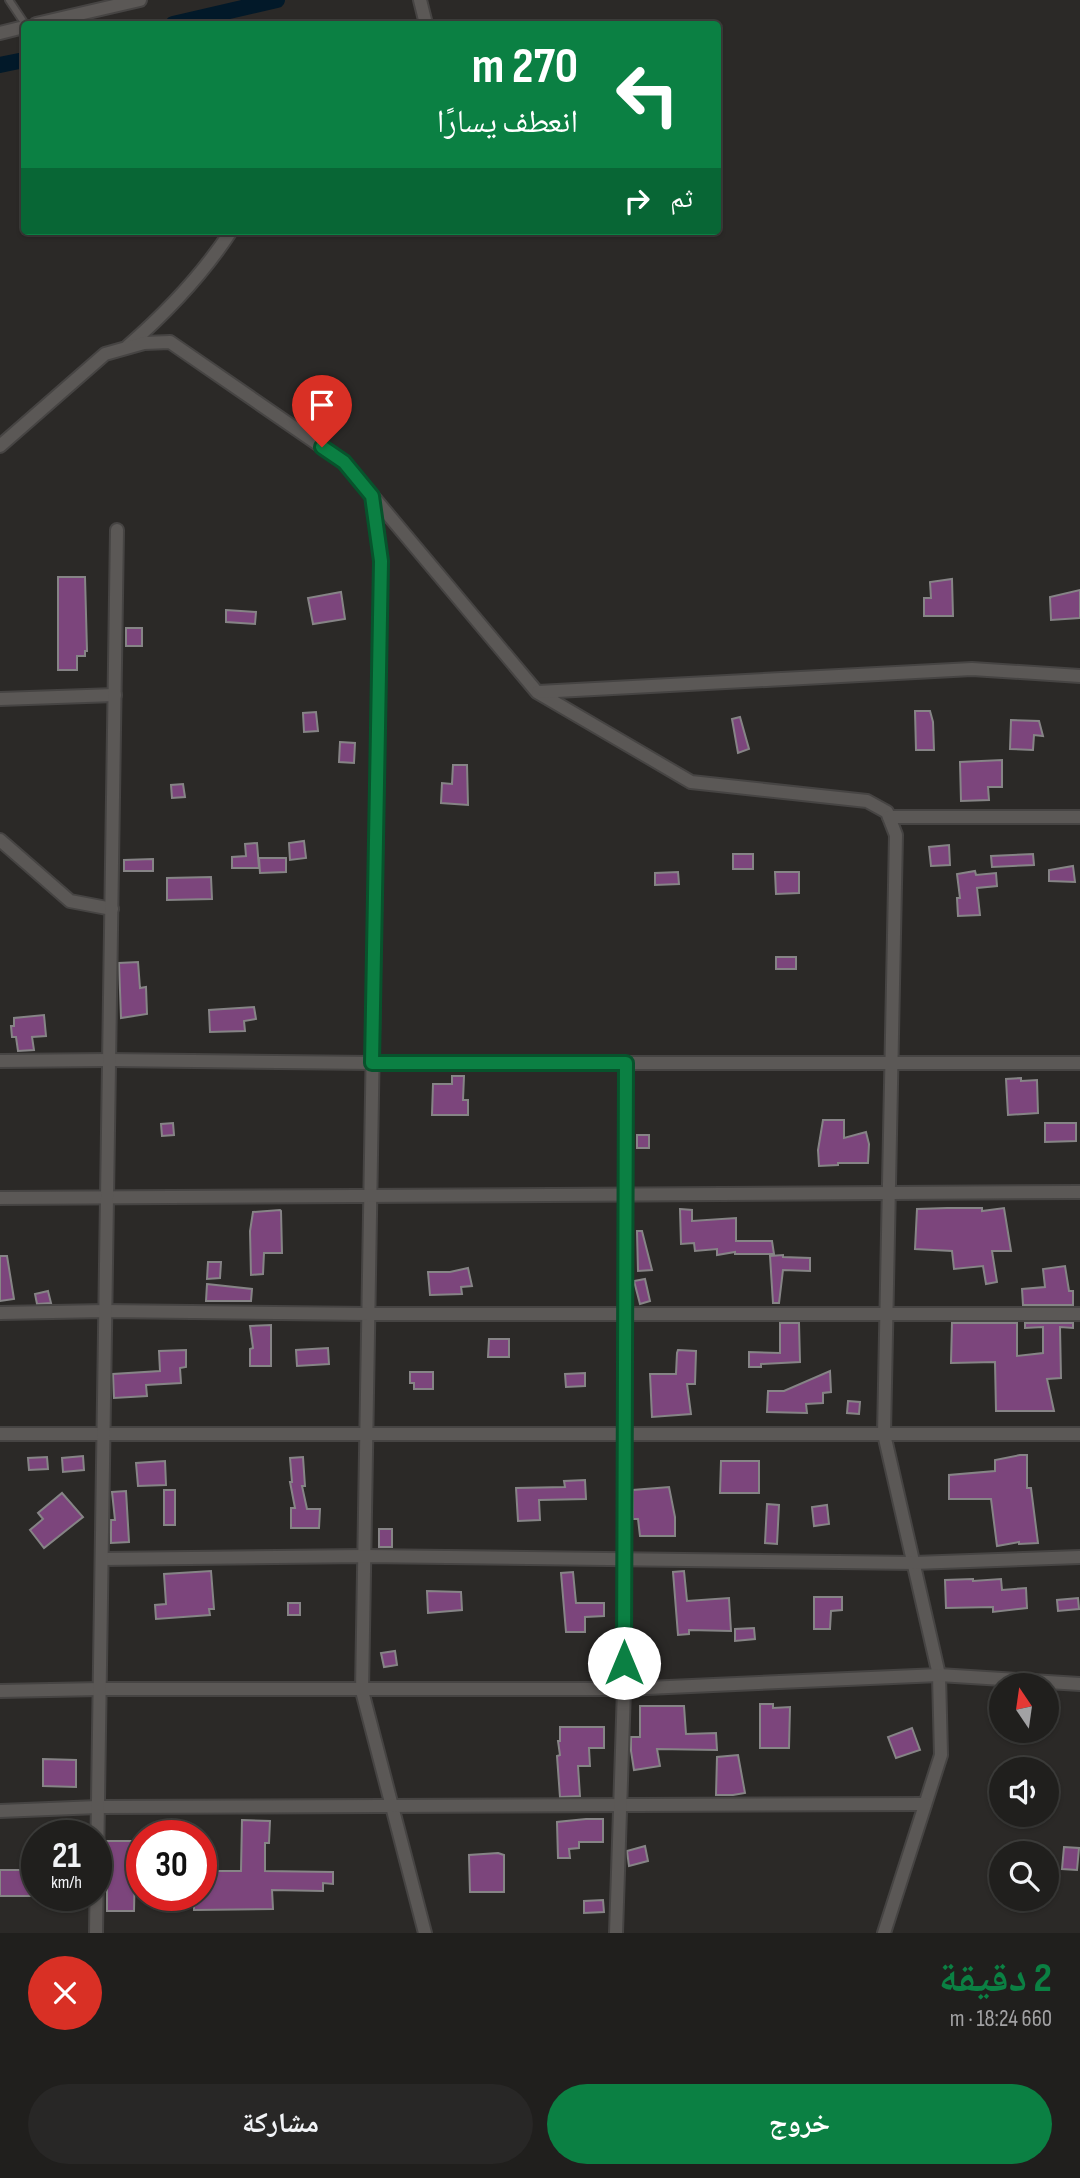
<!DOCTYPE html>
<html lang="ar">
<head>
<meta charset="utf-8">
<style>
	body { margin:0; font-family:"Sofia Sans Condensed","Noto Naskh Arabic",sans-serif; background:#282726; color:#f1f3f6; direction:rtl; height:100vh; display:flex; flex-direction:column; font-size:26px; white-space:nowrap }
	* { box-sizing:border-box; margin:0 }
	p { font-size:23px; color:#a2a2a4 }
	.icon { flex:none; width:38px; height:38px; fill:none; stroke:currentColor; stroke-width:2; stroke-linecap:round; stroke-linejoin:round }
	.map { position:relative; height:1933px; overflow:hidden; direction:ltr }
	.details { display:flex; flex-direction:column; background:#201f1d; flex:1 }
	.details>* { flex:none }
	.guide { position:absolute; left:21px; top:21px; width:700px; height:214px; border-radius:7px; box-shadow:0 2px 5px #0004,0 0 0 2px #3d3d3b; direction:rtl; background:#0b8043; color:#fff; overflow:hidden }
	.needle { width:46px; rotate:347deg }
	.tools { position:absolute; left:989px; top:1673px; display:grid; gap:14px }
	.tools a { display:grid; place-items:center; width:70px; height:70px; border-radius:50%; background:#201f1d; box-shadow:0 2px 5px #0004,0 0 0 2px #3d3d3b; font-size:35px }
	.speed { position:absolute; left:21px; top:1820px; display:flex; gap:14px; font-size:35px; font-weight:700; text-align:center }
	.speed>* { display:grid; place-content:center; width:91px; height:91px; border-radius:50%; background:#201f1d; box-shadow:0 2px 5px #0004,0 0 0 2px #3d3d3b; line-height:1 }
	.speed small { font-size:18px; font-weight:400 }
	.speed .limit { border:10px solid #d22; background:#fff; color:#111 }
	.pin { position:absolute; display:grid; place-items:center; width:60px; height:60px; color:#fff; margin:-72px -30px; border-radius:50% 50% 50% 0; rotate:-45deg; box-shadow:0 0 7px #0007 }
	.pin .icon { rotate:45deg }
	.me { position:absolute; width:77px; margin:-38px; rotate:0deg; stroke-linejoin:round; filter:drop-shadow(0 0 5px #0008) }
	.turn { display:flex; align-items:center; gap:24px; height:147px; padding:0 28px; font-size:32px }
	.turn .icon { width:91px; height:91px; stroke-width:2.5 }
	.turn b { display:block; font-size:49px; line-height:60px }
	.then { display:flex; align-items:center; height:66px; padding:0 28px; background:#0003; gap:14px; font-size:26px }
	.round { display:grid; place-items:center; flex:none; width:74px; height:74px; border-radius:37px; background:#282726 }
	.head { display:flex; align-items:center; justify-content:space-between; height:119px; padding:0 28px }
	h1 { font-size:42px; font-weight:700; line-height:52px; color:#0b8043 }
	.button { display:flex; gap:14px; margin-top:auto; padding:14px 28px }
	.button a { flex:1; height:80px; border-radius:42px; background:#0b8043; color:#fff; font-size:28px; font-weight:700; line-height:80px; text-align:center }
	.button a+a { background:#282726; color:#f1f3f6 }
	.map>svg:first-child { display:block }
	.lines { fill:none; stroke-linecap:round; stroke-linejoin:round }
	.canal { stroke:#021929; stroke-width:16 }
	.building { fill:#7c457c; stroke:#868486; stroke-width:2 }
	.lane-casing { stroke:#464443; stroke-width:10 }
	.street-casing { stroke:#464443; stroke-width:16 }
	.lane { stroke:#5b5856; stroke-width:6 }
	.street { stroke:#5b5856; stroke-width:12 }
	.route-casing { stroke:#07532c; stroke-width:18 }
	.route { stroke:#0b8043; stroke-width:12 }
</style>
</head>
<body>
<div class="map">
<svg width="1080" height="1933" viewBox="0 0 1080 1933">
	<rect width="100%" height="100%" fill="#2b2927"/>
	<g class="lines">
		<g class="canal">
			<path d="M173 24 277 0"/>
			<path d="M0 65 24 60"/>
		</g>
	</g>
	<g class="building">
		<path d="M58 577H85L87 651H85V656H77V670H58Z"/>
		<path d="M952 579 953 616H924V598H931L930 582Z"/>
		<path d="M1080 590V618L1051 620 1050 597Z"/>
		<path d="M341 592 345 619 313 624 308 598Z"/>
		<path d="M226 610 256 612 255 624 226 622Z"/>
		<rect x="126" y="628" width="16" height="18"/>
		<path d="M915 711H930L933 722 934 750H916Z"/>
		<path d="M316 712 318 731 304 732 303 713Z"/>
		<path d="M740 717 749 749 738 753 732 719Z"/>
		<path d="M1011 720 1039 721 1043 736 1034 735 1033 750 1010 749Z"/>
		<path d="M340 742 355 743 354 763 339 762Z"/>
		<path d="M1002 760V787H988L989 800 961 801 960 762Z"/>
		<path d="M453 765H467L468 805 441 803 442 783 452 784Z"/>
		<path d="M183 784 185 797 172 798 171 785Z"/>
		<path d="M304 841 306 858 290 860 289 843Z"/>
		<path d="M257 843 259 868H232V857L246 856 245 844Z"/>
		<path d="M949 845 950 865 931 866 929 847Z"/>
		<rect x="733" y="854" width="20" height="15"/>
		<path d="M1033 854 1034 865 992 867 991 856Z"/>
		<path d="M259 858H286V872L260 873Z"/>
		<path d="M153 859V871H124V860Z"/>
		<path d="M1073 866 1075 882 1049 881V870Z"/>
		<path d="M975 871 976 875 996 873 997 886 977 888 980 915 958 916 957 898H960L957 874Z"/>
		<path d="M678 872 679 884 655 885V873Z"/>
		<path d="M775 872H799V893L776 894Z"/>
		<path d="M211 877 212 899 167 900V878Z"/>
		<rect x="776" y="957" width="20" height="12"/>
		<path d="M138 962 140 988 146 987 147 1014 121 1018 119 963Z"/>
		<path d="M254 1007 256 1019 244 1021 245 1031 210 1032 209 1010Z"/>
		<path d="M44 1015 46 1036 32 1037 34 1050 18 1051 16 1037H12L11 1026H14V1018Z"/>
		<path d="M452 1076H464L463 1100H468V1115H432L433 1084H452Z"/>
		<path d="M1021 1078V1081L1037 1080 1038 1113 1008 1115 1006 1079Z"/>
		<path d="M823 1120H844V1138L866 1132 869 1144 868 1163H838V1165L819 1166 818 1150Z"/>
		<path d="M173 1123 174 1135 162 1136 161 1124Z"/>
		<path d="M1045 1123H1076V1141L1045 1142Z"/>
		<rect x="637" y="1135" width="12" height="13"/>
		<path d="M947 1208H982V1211L1004 1208 1011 1251H992L997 1282 986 1284 983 1266 954 1269 952 1251 915 1249 917 1209Z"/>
		<path d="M680 1209 692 1210V1221L736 1218V1241H772L774 1254H735V1252L717 1255V1249L695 1251 694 1243 681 1244Z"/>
		<path d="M280 1210 281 1211 282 1253H264L263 1274 251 1275 250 1231 253 1212Z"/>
		<path d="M637 1231H642L652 1270 638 1271Z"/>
		<path d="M783 1255V1257L810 1258V1271L783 1270 779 1303H773L770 1256Z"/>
		<path d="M0 1256H7L14 1299 0 1301Z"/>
		<path d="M208 1262H221L220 1278 207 1279Z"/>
		<path d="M1065 1266 1069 1291H1073V1305H1023L1022 1289 1045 1287 1043 1269Z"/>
		<path d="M468 1268 472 1286 461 1287 462 1294 430 1295 428 1272H450Z"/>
		<path d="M645 1279 650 1301 640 1304 634 1281Z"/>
		<path d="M207 1284 252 1289 251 1301H206Z"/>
		<path d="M48 1291 51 1303 37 1304 35 1294Z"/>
		<path d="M780 1323H799L800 1362 761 1364V1367H749V1352L780 1353Z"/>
		<path d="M952 1323H1017V1356L1043 1353V1327L1025 1328V1323H1073V1328L1060 1327 1061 1378 1047 1379 1054 1411H996L995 1362 951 1363Z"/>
		<path d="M271 1325V1366H250V1349L253 1348 250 1326Z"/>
		<path d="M489 1339H509V1357H488Z"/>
		<path d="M328 1348 329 1364 297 1366 296 1350Z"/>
		<path d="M186 1350V1367L180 1368 181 1383 146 1385 147 1396 114 1398 113 1374 160 1371 159 1351Z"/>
		<path d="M678 1350 696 1351 695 1384H687L691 1414 652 1417 650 1374H676L677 1353Z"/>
		<path d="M830 1371 831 1392 823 1393V1403L806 1404 807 1413 767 1412 768 1391H784Z"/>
		<path d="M410 1372H433V1389H414V1383H410Z"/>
		<path d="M585 1373V1386L566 1387 565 1374Z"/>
		<path d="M848 1401 860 1402 859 1414 847 1413Z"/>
		<path d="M1020 1455H1027V1488H1031L1038 1543 1019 1544V1542L997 1546 991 1499H949V1475L995 1471V1460Z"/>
		<path d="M83 1456 84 1470 63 1472 62 1458Z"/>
		<path d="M47 1457 48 1469 29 1470 28 1458Z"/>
		<path d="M303 1457 305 1486H302L307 1509H320L319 1528H291V1508H295L290 1482H292L290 1458Z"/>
		<path d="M165 1461 166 1485 138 1486 136 1463Z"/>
		<path d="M721 1461H759V1493H720Z"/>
		<path d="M585 1480 586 1499 539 1500 540 1520 518 1521 516 1488 565 1487 564 1481Z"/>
		<path d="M669 1487 675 1517V1536H640L638 1519H633V1490Z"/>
		<rect x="164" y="1490" width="11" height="35"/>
		<path d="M126 1491 129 1542 111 1543V1520H115L112 1492Z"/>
		<path d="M62 1493 83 1517 44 1548 30 1530 43 1519 38 1513Z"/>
		<path d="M767 1504 779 1505 777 1544 765 1543Z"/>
		<path d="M827 1505 829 1524 814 1526 812 1507Z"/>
		<rect x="379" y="1529" width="13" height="18"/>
		<path d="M211 1571 214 1609H209L210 1615 156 1619 155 1605 166 1604 164 1574Z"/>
		<path d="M684 1571 687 1601 729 1598 731 1631 689 1630V1634L678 1635 673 1572Z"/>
		<path d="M573 1572 576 1603H604V1616L585 1617V1632H566L561 1573Z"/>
		<path d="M973 1579V1581L1001 1579 1002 1590 1026 1588 1027 1608 993 1612V1607L946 1608 945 1580Z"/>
		<path d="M427 1591 461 1592 462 1610 428 1613Z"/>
		<path d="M814 1597H842V1610L831 1611 830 1629H814Z"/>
		<path d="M1078 1598 1079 1609 1058 1611 1057 1600Z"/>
		<rect x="288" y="1603" width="12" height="12"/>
		<path d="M754 1628 755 1639 735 1641V1629Z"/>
		<path d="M395 1651 397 1665 384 1667 381 1653Z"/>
		<path d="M760 1704H773V1708L790 1707 789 1748H760Z"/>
		<path d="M640 1706H684L686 1734 716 1733 717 1750 657 1749 660 1766 634 1770 631 1751V1737H640Z"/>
		<path d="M560 1727H604V1748H589L590 1766H578L580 1796 560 1797 557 1756 560 1755 558 1741H560Z"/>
		<path d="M912 1728 920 1750 896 1758 888 1737Z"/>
		<path d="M738 1755 745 1793 733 1795H716L717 1757Z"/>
		<path d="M43 1759 76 1760V1787L43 1786Z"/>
		<path d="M586 1819H603V1842H579V1848L569 1849 570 1858H558L557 1822Z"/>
		<path d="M242 1820 270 1821 269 1843H265V1871L333 1872V1884L323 1883V1891L272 1890 273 1909 194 1910V1895H201V1871H241Z"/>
		<path d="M107 1841H142V1866H135L134 1911H107Z"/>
		<path d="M645 1846 648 1861 629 1866 627 1851Z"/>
		<path d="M1064 1847 1079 1848 1077 1870 1062 1869Z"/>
		<path d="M498 1853 504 1855V1892H470L469 1855Z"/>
		<rect x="0" y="1870" width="32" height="26"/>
		<path d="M603 1900 604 1912 584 1913V1901Z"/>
	</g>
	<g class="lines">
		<defs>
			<path id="lane" d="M9 0 25 24"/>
			<g id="street">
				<path d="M420 0 426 24"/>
				<path d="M36 24 140 0"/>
				<path d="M0 33 24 27"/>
				<path d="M128 346C167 312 203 274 231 231"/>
				<path d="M0 446 105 354 144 343 170 342 344 462 537 692 691 782 867 801 887 812 896 835 884 1434 939 1675 941 1755 884 1933"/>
				<path d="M373 497 381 561 362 1691 425 1933"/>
				<path d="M538 692 972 669 1080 676"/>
				<path d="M0 699 115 695"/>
				<path d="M889 817H1080"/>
				<path d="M0 840 70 901 112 909"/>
				<path d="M0 1061 109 1060 372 1063H1080"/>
				<path d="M0 1198 1080 1192"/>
				<path d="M0 1313 105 1311 367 1314H1080"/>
				<path d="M0 1434H1080"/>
				<path d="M102 1559 364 1556 914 1563 1080 1557"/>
				<path d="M0 1691 100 1689H624L939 1675 1080 1684"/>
				<path d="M0 1811 98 1807 925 1804"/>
				<path d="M96 1933 117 530"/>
				<path d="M616 1933 624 1689 626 1063"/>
			</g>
		</defs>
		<use href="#lane" class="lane-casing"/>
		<use href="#street" class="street-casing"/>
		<use href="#lane" class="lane"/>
		<use href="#street" class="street"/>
	</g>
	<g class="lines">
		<defs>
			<path id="route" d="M322 447 344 462 372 496 381 561 372 1063H626L624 1663"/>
		</defs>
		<use href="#route" class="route-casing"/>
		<use href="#route" class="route"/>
	</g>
</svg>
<div class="tools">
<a><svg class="needle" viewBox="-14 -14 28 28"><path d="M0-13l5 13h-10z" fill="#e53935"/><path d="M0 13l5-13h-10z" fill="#a2a2a4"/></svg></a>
<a><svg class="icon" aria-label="sound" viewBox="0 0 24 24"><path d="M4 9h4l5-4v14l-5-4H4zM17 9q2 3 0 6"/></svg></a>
<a><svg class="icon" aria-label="search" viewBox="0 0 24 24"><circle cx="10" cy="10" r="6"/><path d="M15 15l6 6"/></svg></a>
</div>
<div class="speed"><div>21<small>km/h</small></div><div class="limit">30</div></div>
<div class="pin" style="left:322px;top:447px;background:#d93025"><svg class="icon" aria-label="arrive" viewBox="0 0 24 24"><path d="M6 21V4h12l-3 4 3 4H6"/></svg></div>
<svg class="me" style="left:624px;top:1663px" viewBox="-20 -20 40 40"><circle r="19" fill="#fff"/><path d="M0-13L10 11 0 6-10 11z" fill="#0b8043"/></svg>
<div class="guide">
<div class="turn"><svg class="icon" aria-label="left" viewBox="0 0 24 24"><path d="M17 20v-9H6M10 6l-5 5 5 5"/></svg><div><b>270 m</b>انعطف يسارًا</div></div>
<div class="then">ثم<svg class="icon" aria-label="right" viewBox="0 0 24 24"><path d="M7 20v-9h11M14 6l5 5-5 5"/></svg></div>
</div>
</div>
<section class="details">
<div class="head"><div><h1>2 دقيقة</h1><p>660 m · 18:24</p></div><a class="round" style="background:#d93025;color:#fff"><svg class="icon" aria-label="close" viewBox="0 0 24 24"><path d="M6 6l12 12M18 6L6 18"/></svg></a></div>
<div class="button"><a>خروج</a><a>مشاركة</a></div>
</section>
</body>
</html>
